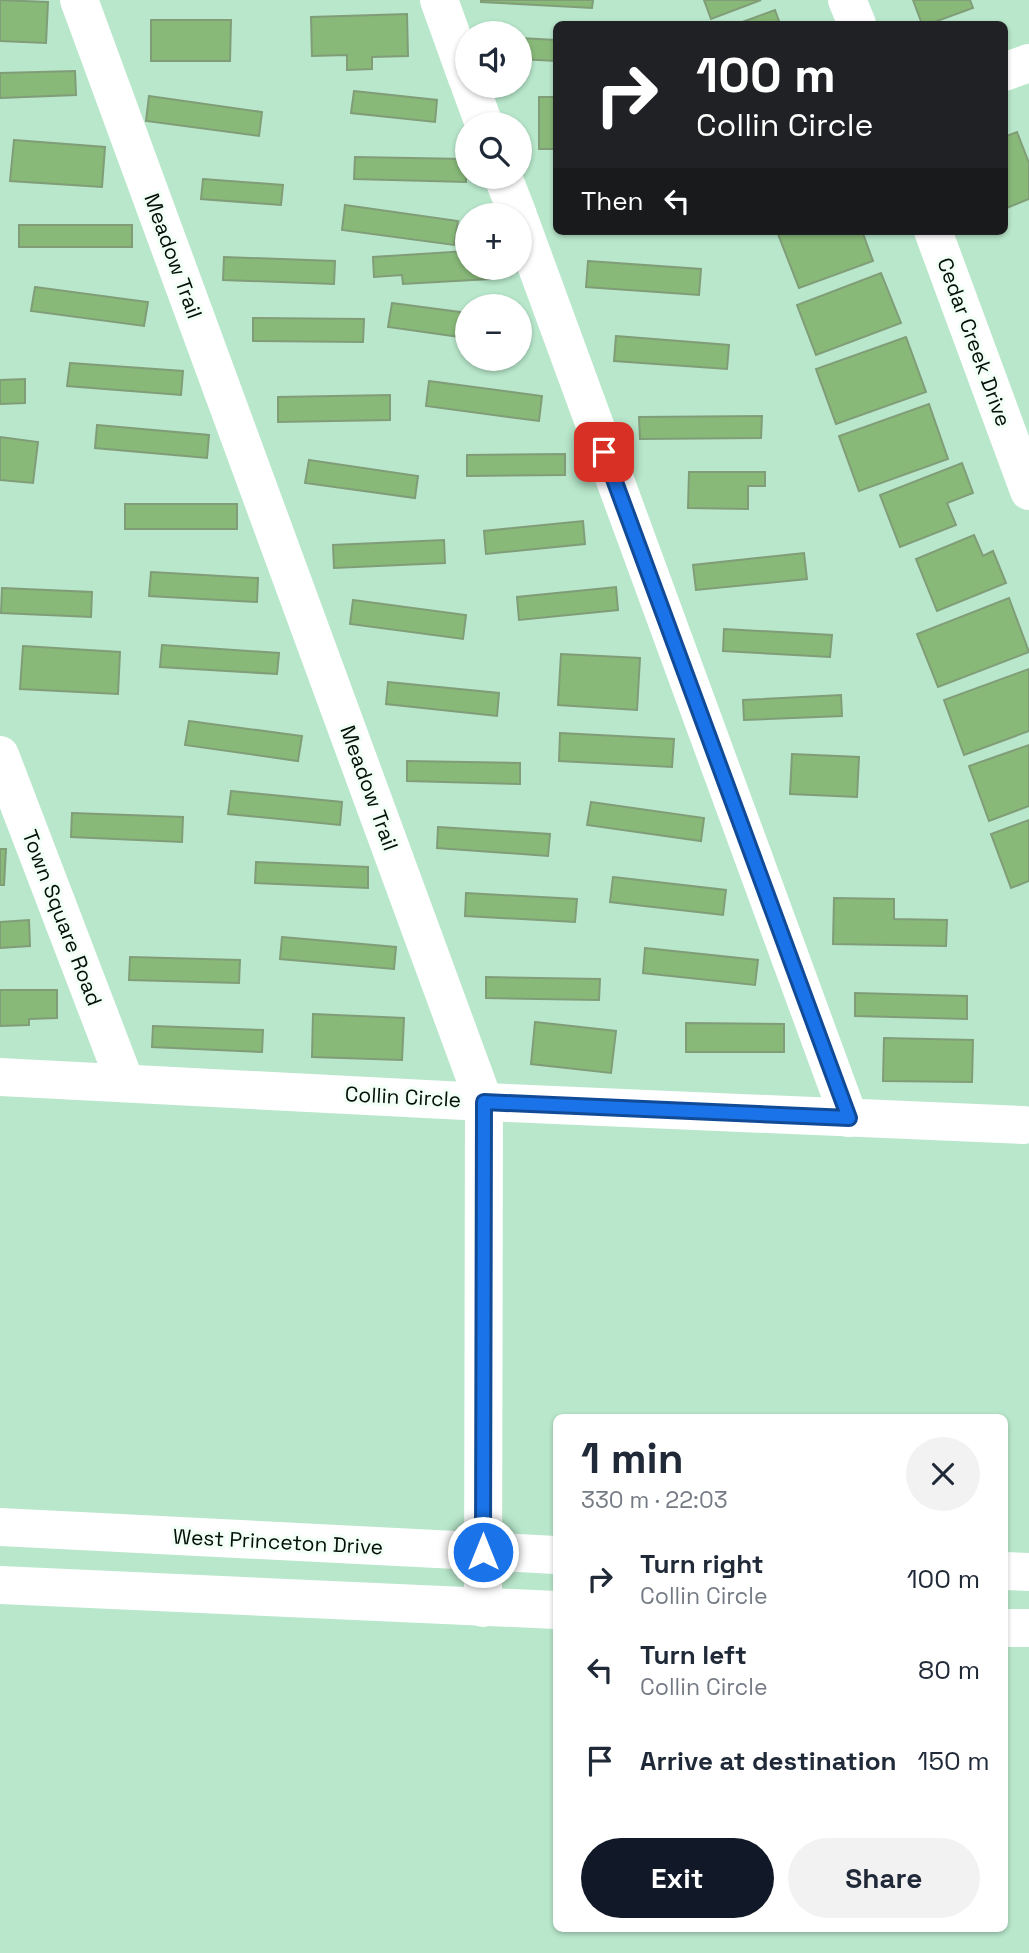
<!DOCTYPE html>
<html lang="en">
<head>
<meta charset="utf-8">
<style>
	body { margin:0; font-family:"Space Grotesk",sans-serif; background:#f2f2f3; color:#1f2937; height:100vh; display:flex; flex-direction:column; font-size:26px; white-space:nowrap }
	* { box-sizing:border-box; margin:0 }
	p { font-size:23px; color:#747a83 }
	.icon { flex:none; width:38px; height:38px; fill:none; stroke:currentColor; stroke-width:2; stroke-linecap:round; stroke-linejoin:round }
	.map { position:relative; flex:1; overflow:hidden }
	.details { position:absolute; left:553px; top:1414px; width:455px; height:518px; display:flex; flex-direction:column; background:#fff; border-radius:10px; box-shadow:0 2px 5px #0004 }
	.details>* { flex:none }
	.banner { position:absolute; left:553px; top:21px; width:455px; height:214px; border-radius:10px; box-shadow:0 2px 5px #0004; background:#202124; color:#fff; overflow:hidden }
	.buttons { position:absolute; left:455px; top:21px; display:grid; gap:14px }
	.buttons a { display:grid; place-items:center; width:77px; height:77px; border-radius:50%; background:#fff; box-shadow:0 2px 5px #0004; font-size:35px }
	.pin { position:absolute; display:grid; place-items:center; width:60px; height:60px; color:#fff; margin:-30px; border-radius:14px; box-shadow:0 4px 10px #0006 }
	.me { position:absolute; width:77px; margin:-38px; rotate:0deg; stroke-linejoin:round; filter:drop-shadow(0 0 5px #0008) }
	.turn { display:flex; align-items:center; gap:24px; height:147px; padding:0 28px; font-size:32px }
	.turn .icon { width:91px; height:91px; stroke-width:2.5 }
	.turn b { display:block; font-size:49px; line-height:60px }
	.then { display:flex; align-items:center; height:66px; padding:0 28px; background:#0003; gap:14px; font-size:26px }
	.round { display:grid; place-items:center; flex:none; width:74px; height:74px; border-radius:37px; background:#f2f2f3 }
	.head { display:flex; align-items:center; justify-content:space-between; height:119px; padding:0 28px }
	h1 { font-size:42px; font-weight:600; line-height:52px }
	.action { display:flex; gap:14px; margin-top:auto; padding:14px 28px }
	.action a { flex:1; height:80px; border-radius:42px; background:#111827; color:#fff; font-size:28px; font-weight:600; line-height:80px; text-align:center }
	.action a+a { background:#f2f2f3; color:#1f2937 }
	ul { padding:0; list-style:none }
	li { display:flex; align-items:center; gap:21px; height:91px; padding:0 28px }
	li div { flex:1 }
	li b { display:block; font-size:26px }
	li em { font-style:normal }
	.map>svg:first-child { display:block }
	.building { fill:#88b979; stroke:#809d78; stroke-width:2 }
	.lines { fill:none; stroke-linecap:round; stroke-linejoin:round }
	.minor { stroke:#fff; stroke-width:38 }
	.highway { stroke:#fff; stroke-width:38 }
	.route-casing { stroke:#114b97; stroke-width:18 }
	.route { stroke:#1a73e8; stroke-width:12 }
	.labels { text-anchor:middle; stroke-width:6; stroke-linejoin:round; paint-order:stroke }
	.street-label { font-size:21px; fill:#021007; stroke:#f1fff6 }
</style>
</head>
<body>
<div class="map">
<svg width="1029" height="1953" viewBox="0 0 1029 1953">
	<rect width="100%" height="100%" fill="#b8e7cb"/>
	<g class="building">
		<path d="M0 0 48 2 46 43 0 41Z"/>
		<path d="M481 0H593L592 8 481 2Z"/>
		<path d="M704 0H761L711 19Z"/>
		<path d="M913 0H970L973 8 929 24H922Z"/>
		<path d="M775 10 780 24H737Z"/>
		<path d="M407 14 408 56 372 57V69L347 70V55L312 56 311 17Z"/>
		<path d="M151 20H231L230 61H151Z"/>
		<path d="M520 38 556 40V61L520 59Z"/>
		<path d="M75 71 76 95 0 98V73Z"/>
		<path d="M354 91 437 100 435 122 351 113Z"/>
		<path d="M149 96 262 112 259 136 146 121Z"/>
		<rect x="539" y="97" width="17" height="52"/>
		<path d="M1017 132 1029 163V199L1004 209V137Z"/>
		<path d="M14 140 105 147 102 187 10 181Z"/>
		<path d="M355 157 466 159V182L354 179Z"/>
		<path d="M203 179 283 185 281 205 201 199Z"/>
		<path d="M345 205 458 221 454 245 342 230Z"/>
		<rect x="19" y="225" width="113" height="22"/>
		<path d="M786 231H862L873 261 799 288 778 234Z"/>
		<path d="M467 251V268H489L490 279 403 284 402 275 374 277 373 257Z"/>
		<path d="M224 257 335 261 334 284 223 280Z"/>
		<path d="M588 261 701 269 699 295 586 287Z"/>
		<path d="M881 273 901 323 816 355 797 305Z"/>
		<path d="M35 287 148 302 144 326 31 311Z"/>
		<path d="M392 303 467 313V338L388 327Z"/>
		<path d="M253 318 364 319 363 342 253 341Z"/>
		<path d="M616 336 729 345 727 369 614 361Z"/>
		<path d="M906 337 926 392 836 424 816 369Z"/>
		<path d="M70 363 183 371 181 395 67 386Z"/>
		<path d="M25 379V403L0 404V380Z"/>
		<path d="M429 381 542 396 539 421 426 406Z"/>
		<path d="M390 395V420L278 422V397Z"/>
		<path d="M929 404 948 459 859 491 839 436Z"/>
		<path d="M762 416 761 438 640 439 639 417Z"/>
		<path d="M97 425 209 435 207 458 95 448Z"/>
		<path d="M0 437 38 442 33 483 0 480Z"/>
		<path d="M565 454V475L467 476V455Z"/>
		<path d="M309 460 418 476 415 498 305 483Z"/>
		<path d="M962 463 973 493 947 503 956 525 900 547 880 495Z"/>
		<path d="M689 472H765V486H748V509L688 508Z"/>
		<rect x="125" y="504" width="112" height="25"/>
		<path d="M583 521 585 544 486 554 484 531Z"/>
		<path d="M974 535 983 556 993 551 1006 583 937 611 916 559Z"/>
		<path d="M444 540 445 563 334 568 333 545Z"/>
		<path d="M804 553 807 579 696 590 693 565Z"/>
		<path d="M151 572 258 578 257 602 149 596Z"/>
		<path d="M616 587 618 610 519 620 517 597Z"/>
		<path d="M2 588 92 592 91 617 1 613Z"/>
		<path d="M1009 598 1029 652 938 687 917 634Z"/>
		<path d="M353 600 466 615 463 639 350 624Z"/>
		<path d="M724 629 832 635 830 657 723 651Z"/>
		<path d="M162 645 279 653 277 674 160 667Z"/>
		<path d="M23 646 120 652 118 694 20 689Z"/>
		<path d="M561 654 640 658 637 710 558 705Z"/>
		<path d="M1029 669V731L964 755 944 700Z"/>
		<path d="M388 682 499 693 497 716 386 704Z"/>
		<path d="M841 695 842 716 744 720 743 700Z"/>
		<path d="M189 721 302 736 298 761 185 745Z"/>
		<path d="M560 733 674 739 672 767 559 761Z"/>
		<path d="M1029 745V806L989 821 969 766Z"/>
		<path d="M792 754 859 757 857 797 790 794Z"/>
		<path d="M407 761 520 763V784L407 781Z"/>
		<path d="M231 791 342 802 340 825 228 814Z"/>
		<path d="M591 802 704 818 701 841 587 825Z"/>
		<path d="M72 813 183 817 182 842 71 837Z"/>
		<path d="M1029 820V881L1011 888 991 834Z"/>
		<path d="M438 827 550 834 548 856 437 848Z"/>
		<path d="M0 849H6L4 885H0Z"/>
		<path d="M256 862 368 867V888L255 883Z"/>
		<path d="M613 877 726 890 723 915 610 902Z"/>
		<path d="M466 893 577 899 575 922 465 916Z"/>
		<path d="M834 898 894 899V919L947 920 946 946 833 944Z"/>
		<path d="M29 920 30 946 0 948V922Z"/>
		<path d="M282 937 396 947 394 969 280 959Z"/>
		<path d="M645 948 758 960 755 985 643 973Z"/>
		<path d="M130 957 240 960 239 983 129 980Z"/>
		<path d="M486 977 600 979 599 1000 486 998Z"/>
		<path d="M0 990H57V1018L29 1019V1025L0 1026Z"/>
		<path d="M855 993 967 996V1019L855 1016Z"/>
		<path d="M313 1014 404 1018 402 1060 312 1057Z"/>
		<path d="M535 1022 616 1031 611 1073 531 1064Z"/>
		<path d="M686 1023 784 1024V1052H686Z"/>
		<path d="M153 1026 263 1030 262 1052 152 1047Z"/>
		<path d="M884 1038 973 1040 972 1082 883 1081Z"/>
	</g>
	<g class="lines">
		<g class="minor">
			<path d="M79 0 484 1102 483 1608"/>
			<path d="M439 0 467 78"/>
			<path d="M847 0 857 24"/>
			<path d="M1004 72 1029 63"/>
			<path d="M470 86 484 124"/>
			<path d="M503 177 518 215"/>
			<path d="M520 221 849 1118"/>
			<path d="M933 231 1029 491"/>
			<path d="M0 755 125 1082"/>
			<path d="M0 1077 484 1102 1024 1125"/>
		</g>
		<g class="highway">
			<path d="M0 1527 556 1555"/>
			<path d="M1004 1571 1029 1572"/>
			<path d="M0 1585 556 1610"/>
			<path d="M1004 1628H1029"/>
		</g>
	</g>
	<g class="lines">
		<defs>
			<path id="route" d="M483 1552 484 1102 849 1118 604 452"/>
		</defs>
		<use href="#route" class="route-casing"/>
		<use href="#route" class="route"/>
	</g>
	<g class="labels">
		<g class="street-label">
			<text transform="translate(173 256) rotate(70)" y="7">Meadow Trail</text>
			<text transform="translate(974 342) rotate(70)" y="7">Cedar Creek Drive</text>
			<text transform="translate(369 788) rotate(70)" y="7">Meadow Trail</text>
			<text transform="translate(62 918) rotate(69)" y="7">Town Square Road</text>
			<text transform="translate(403 1097) rotate(3)" y="7">Collin Circle</text>
			<text transform="translate(278 1542) rotate(3)" y="7">West Princeton Drive</text>
		</g>
	</g>
</svg>
<div class="buttons">
<a><svg class="icon" aria-label="sound" viewBox="0 0 24 24"><path d="M4 9h4l5-4v14l-5-4H4zM17 9q2 3 0 6"/></svg></a>
<a><svg class="icon" aria-label="search" viewBox="0 0 24 24"><circle cx="10" cy="10" r="6"/><path d="M15 15l6 6"/></svg></a>
<a>+</a>
<a>−</a>
</div>
<div class="pin" style="left:604px;top:452px;background:#d93025"><svg class="icon" aria-label="arrive" viewBox="0 0 24 24"><path d="M6 21V4h12l-3 4 3 4H6"/></svg></div>
<svg class="me" style="left:483px;top:1552px" viewBox="-20 -20 40 40"><circle r="17" fill="#1a73e8" stroke="#fff" stroke-width="3"/><path d="M0-11L8 9 0 5-8 9z" fill="#fff"/></svg>
<div class="banner">
<div class="turn"><svg class="icon" aria-label="right" viewBox="0 0 24 24"><path d="M7 20v-9h11M14 6l5 5-5 5"/></svg><div><b>100 m</b>Collin Circle</div></div>
<div class="then">Then<svg class="icon" aria-label="left" viewBox="0 0 24 24"><path d="M17 20v-9H6M10 6l-5 5 5 5"/></svg></div>
</div>
<section class="details">
<div class="head"><div><h1>1 min</h1><p>330 m · 22:03</p></div><a class="round"><svg class="icon" aria-label="close" viewBox="0 0 24 24"><path d="M6 6l12 12M18 6L6 18"/></svg></a></div>
<ul>
<li><svg class="icon" aria-label="right" viewBox="0 0 24 24"><path d="M7 20v-9h11M14 6l5 5-5 5"/></svg><div><b>Turn right</b><p>Collin Circle</p></div><em>100 m</em></li>
<li><svg class="icon" aria-label="left" viewBox="0 0 24 24"><path d="M17 20v-9H6M10 6l-5 5 5 5"/></svg><div><b>Turn left</b><p>Collin Circle</p></div><em>80 m</em></li>
<li><svg class="icon" aria-label="arrive" viewBox="0 0 24 24"><path d="M6 21V4h12l-3 4 3 4H6"/></svg><div><b>Arrive at destination</b></div><em>150 m</em></li>
</ul>
<div class="action"><a>Exit</a><a>Share</a></div>
</section>
</div>
</body>
</html>
